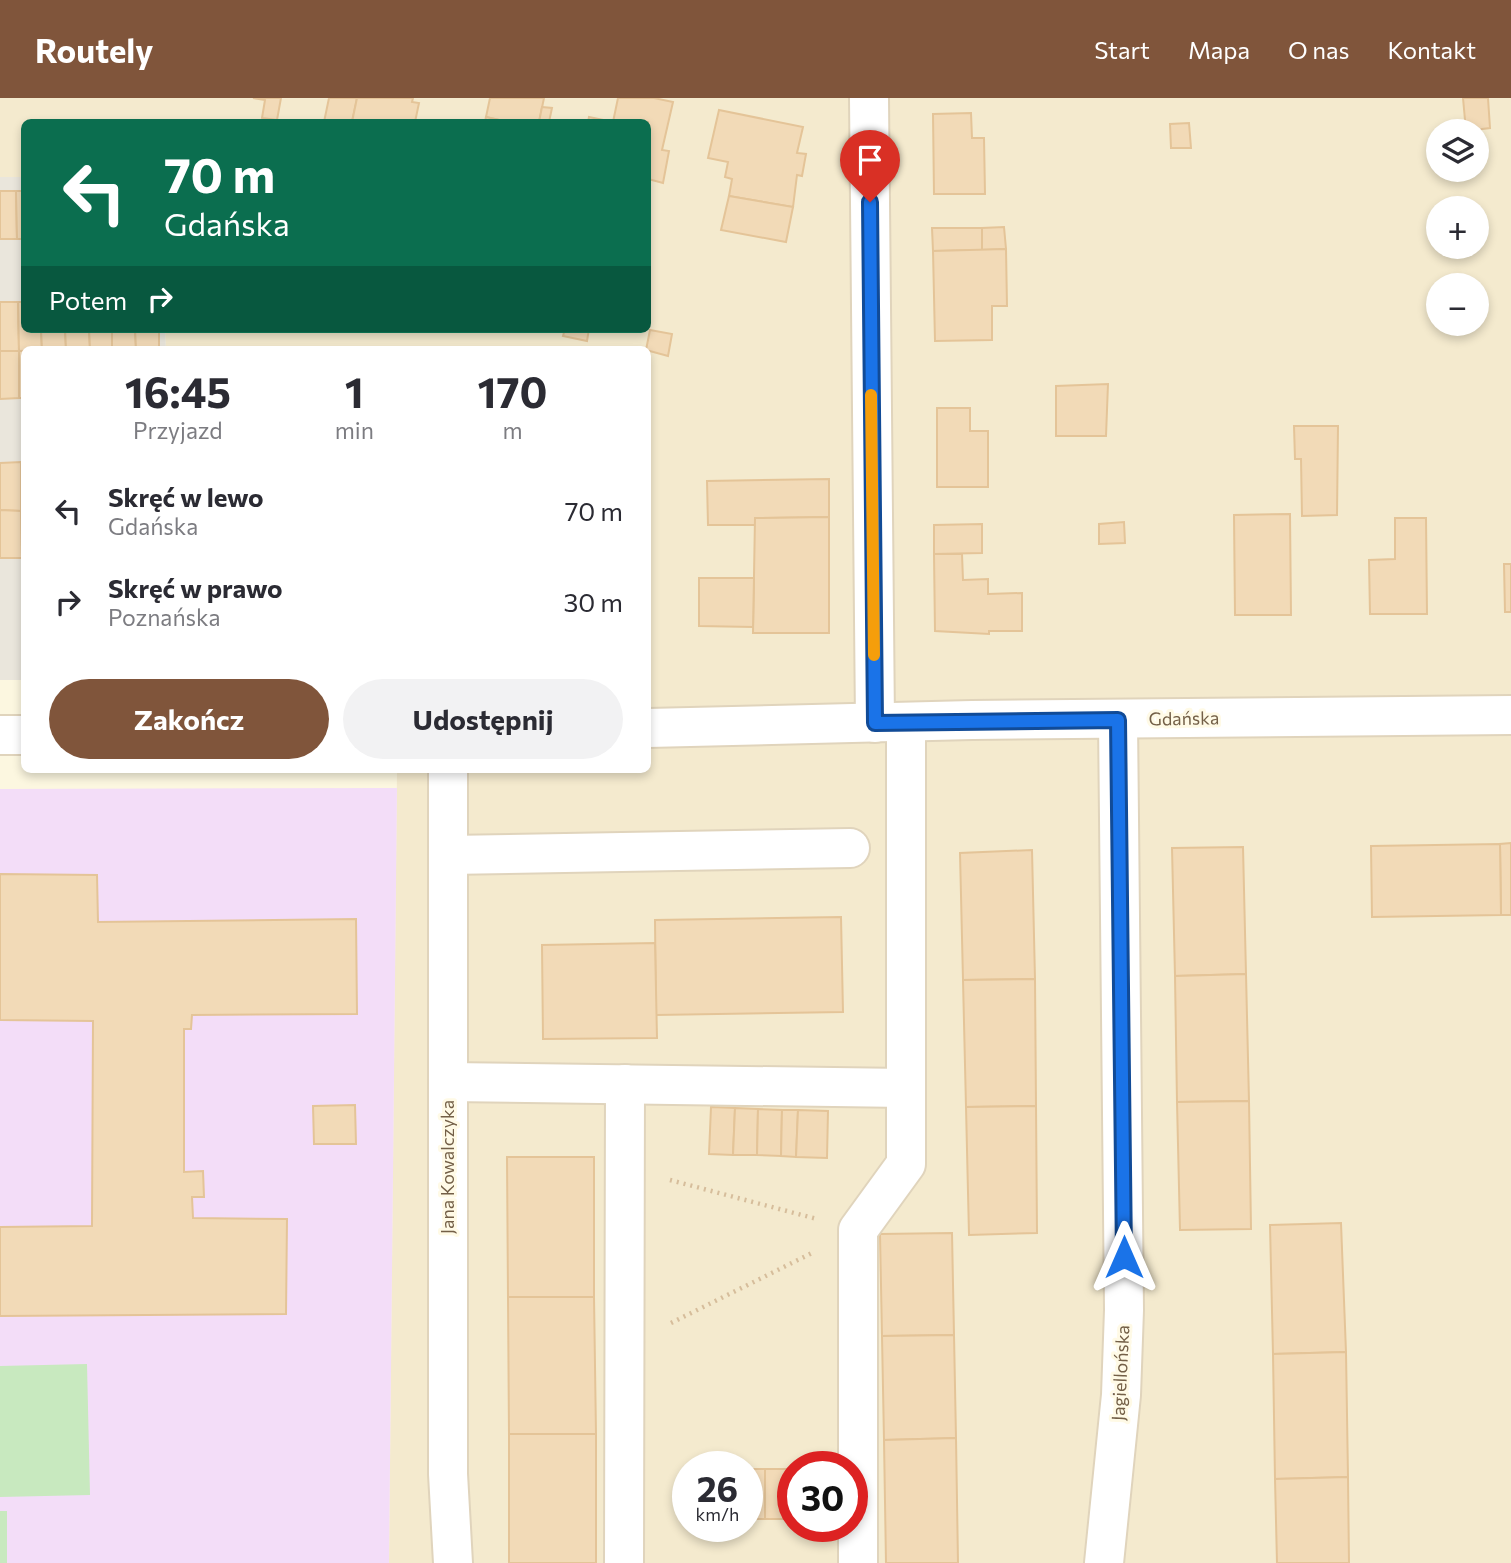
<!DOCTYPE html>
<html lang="pl">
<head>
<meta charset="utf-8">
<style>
	body { margin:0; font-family:Commissioner,sans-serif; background:#f2f2f3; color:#2b2b33; height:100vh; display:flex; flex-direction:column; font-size:26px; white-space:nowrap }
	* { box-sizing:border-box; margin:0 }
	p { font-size:23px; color:#7c7c81 }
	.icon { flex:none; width:38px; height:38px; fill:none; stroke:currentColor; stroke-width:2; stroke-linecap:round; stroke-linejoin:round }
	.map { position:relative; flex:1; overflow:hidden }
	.details { position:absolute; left:21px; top:248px; width:630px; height:427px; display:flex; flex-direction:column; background:#fff; border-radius:10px; box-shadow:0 4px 10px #0003 }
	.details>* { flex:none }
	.top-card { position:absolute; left:21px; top:21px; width:630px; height:214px; border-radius:10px; box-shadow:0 4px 10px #0003; background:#0b6e4f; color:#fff; overflow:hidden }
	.fabs { position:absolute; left:1426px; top:21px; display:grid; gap:14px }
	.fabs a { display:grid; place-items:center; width:63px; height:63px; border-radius:50%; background:#fff; box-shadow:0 4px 10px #0003; font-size:35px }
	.speed { position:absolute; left:672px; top:1353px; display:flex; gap:14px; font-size:35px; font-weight:700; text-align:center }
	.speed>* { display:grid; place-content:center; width:91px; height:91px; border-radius:50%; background:#fff; box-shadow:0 4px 10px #0003; line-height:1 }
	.speed small { font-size:18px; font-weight:400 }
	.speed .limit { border:10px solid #d22; background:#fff; color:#111 }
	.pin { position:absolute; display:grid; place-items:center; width:60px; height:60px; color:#fff; margin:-72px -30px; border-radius:50% 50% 50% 0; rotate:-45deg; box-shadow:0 0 7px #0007 }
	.pin .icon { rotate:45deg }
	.me { position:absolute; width:77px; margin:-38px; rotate:0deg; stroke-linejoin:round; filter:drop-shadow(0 0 5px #0008) }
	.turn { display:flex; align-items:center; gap:24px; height:147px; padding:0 28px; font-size:32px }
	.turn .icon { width:91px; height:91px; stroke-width:2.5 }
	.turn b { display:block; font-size:49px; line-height:60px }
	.then { display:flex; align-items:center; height:66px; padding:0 28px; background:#0003; gap:14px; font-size:26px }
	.eta { display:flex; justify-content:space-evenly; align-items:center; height:119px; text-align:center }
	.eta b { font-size:42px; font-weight:700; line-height:49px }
	.primary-button { display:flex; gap:14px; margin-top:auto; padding:14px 28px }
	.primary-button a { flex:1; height:80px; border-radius:42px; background:#80553b; color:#fff; font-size:28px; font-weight:700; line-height:80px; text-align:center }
	.primary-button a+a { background:#f2f2f3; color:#2b2b33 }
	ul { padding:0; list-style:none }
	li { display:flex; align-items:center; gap:21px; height:91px; padding:0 28px }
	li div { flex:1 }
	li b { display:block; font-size:26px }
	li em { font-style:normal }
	header { display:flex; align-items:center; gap:42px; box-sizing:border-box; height:98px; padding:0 35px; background:#80553b; color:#fff }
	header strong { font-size:33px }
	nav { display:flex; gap:38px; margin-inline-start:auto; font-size:24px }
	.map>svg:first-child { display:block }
	.residential { fill:#f4eace; fill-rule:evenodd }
	.industrial { fill:#eae6dc }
	.education { fill:#f3ddf8 }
	.green { fill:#c8e9bf }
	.building { fill:#f2dab7; stroke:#e4c498; stroke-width:2 }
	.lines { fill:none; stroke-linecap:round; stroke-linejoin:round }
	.minor-casing { stroke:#e0d4bc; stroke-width:42 }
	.tertiary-casing { stroke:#e0d4bc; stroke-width:42 }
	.path { stroke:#d6bd9b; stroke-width:4.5; stroke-dasharray:2 5; stroke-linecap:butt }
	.minor { stroke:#fff; stroke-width:38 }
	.tertiary { stroke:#fff; stroke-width:38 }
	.route-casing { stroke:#114b97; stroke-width:18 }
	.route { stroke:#1a73e8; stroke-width:12 }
	.slow { stroke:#f59e0b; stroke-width:12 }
	.labels { text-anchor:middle; stroke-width:6; stroke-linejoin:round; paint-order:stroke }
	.street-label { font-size:18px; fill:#735f47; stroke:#fffae6 }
</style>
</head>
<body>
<header>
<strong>Routely</strong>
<nav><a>Start</a><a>Mapa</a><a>O nas</a><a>Kontakt</a></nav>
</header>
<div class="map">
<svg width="1511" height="1465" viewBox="0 0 1511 1465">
	<rect width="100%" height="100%" fill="#fcf7e0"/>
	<path class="residential" d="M0 0H1511V1465H389L397 672H648V252H166L165 231H648V24H24V79H0ZM1438 33H1477V72H1438ZM1438 110H1477V149H1438ZM1438 187H1477V226H1438ZM688 1368H747V1428H688ZM793 1368H852V1428H793Z"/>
	<path class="industrial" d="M0 79H24V231H165L166 252H24V582H0Z"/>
	<path class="education" d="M397 690 389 1465H0V691Z"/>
	<g class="green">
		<path d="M87 1266 90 1397 0 1399V1268Z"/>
		<rect x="0" y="1413" width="7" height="52"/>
	</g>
	<g class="building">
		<path d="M253 0H281L277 22 262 20 265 2Z"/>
		<path d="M329 0H357L352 24H354H324Z"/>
		<path d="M357 0H413L412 4 419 5 415 24H352Z"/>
		<path d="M490 0H544L539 24H508L486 19Z"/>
		<path d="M618 0H654L673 4 662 52 669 53 663 85 648 81V24H613Z"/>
		<path d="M1463 0H1488L1490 30 1466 33Z"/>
		<path d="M542 9 552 10 549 24H539Z"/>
		<path d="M719 12 803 29 797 55 806 56 802 78 797 77 793 109 729 98 732 81 725 79 728 64 708 60Z"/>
		<path d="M971 15 972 40H984L985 96H934L933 16Z"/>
		<path d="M486 19 508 24H485Z"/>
		<path d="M589 19 613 24H588Z"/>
		<path d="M1189 25 1191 50H1171L1170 26Z"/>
		<path d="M0 93H16L17 141H0Z"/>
		<path d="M16 93H24V141H17Z"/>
		<path d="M729 98 793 109 786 144 721 132Z"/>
		<path d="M1004 129 1006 151 982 152V130Z"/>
		<path d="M932 130H982V152L933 153Z"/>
		<path d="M1006 151 1007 208H992V242L935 243 933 153Z"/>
		<path d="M0 204H18L19 253H0Z"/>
		<path d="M18 204H24V231H41L42 252 19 253Z"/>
		<path d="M41 231H65L66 251 42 252Z"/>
		<path d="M65 231H89L90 251H66Z"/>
		<path d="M89 231H112V251H90Z"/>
		<path d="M112 231H135L136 251H112Z"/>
		<path d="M135 231H159V250L136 251Z"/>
		<path d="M565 231H589L587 243 563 238Z"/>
		<path d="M650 232 672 236 668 258 646 252Z"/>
		<path d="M0 253H19V300L0 301Z"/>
		<rect x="19" y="253" width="5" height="47"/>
		<path d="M1108 286 1106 338H1056V288Z"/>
		<path d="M937 310H970V333H988V389H937Z"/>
		<path d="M1294 328H1338L1337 417 1302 418 1301 361H1295Z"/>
		<path d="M21 364V413L0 412V365Z"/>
		<path d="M21 364H24V412L21 413Z"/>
		<path d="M829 381V419L755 420V427H708L707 383Z"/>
		<path d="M0 412 21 413 22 460H0Z"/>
		<path d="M24 412V460H22L21 413Z"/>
		<path d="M1290 416 1291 517H1235L1234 417Z"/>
		<path d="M829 419V535H753L755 420Z"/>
		<path d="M1395 420H1426L1427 516H1370L1369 462 1395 461Z"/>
		<path d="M1124 424 1125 445 1099 446V426Z"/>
		<path d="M982 426V455L934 456V427Z"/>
		<path d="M934 456H962L963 482 988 481V496L1022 495V533H989V536L935 533Z"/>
		<path d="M1504 466H1511V514H1505Z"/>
		<path d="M699 480H754L753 529 699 528Z"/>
		<path d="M1511 745V817H1501L1500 746Z"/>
		<path d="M1500 746 1501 817 1372 819 1371 748Z"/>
		<path d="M1243 749 1246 876 1175 878 1172 750Z"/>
		<path d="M1032 752 1035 881 963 882 960 755Z"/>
		<path d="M0 776 97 777 98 824 356 821 357 916 192 917 191 931H184V1074L203 1073 204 1099H192L193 1120 287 1121 286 1216 0 1218V1129L92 1128 93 923 0 922Z"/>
		<path d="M841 819 843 914 656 917 655 822Z"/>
		<path d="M655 845 657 940 543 941 542 847Z"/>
		<path d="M1246 876 1249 1003 1177 1004 1175 878Z"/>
		<path d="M1035 881 1036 1008 966 1009 963 882Z"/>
		<path d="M1249 1003 1251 1131 1180 1132 1177 1004Z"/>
		<path d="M355 1007 356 1046H314L313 1008Z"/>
		<path d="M1036 1008 1037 1135 969 1137 966 1009Z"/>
		<path d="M711 1009 735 1010 733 1057 709 1056Z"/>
		<path d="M735 1010 758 1011 757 1057H733Z"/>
		<path d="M758 1011 782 1012 781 1058 757 1057Z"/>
		<path d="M782 1012H798L796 1059 781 1058Z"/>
		<path d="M798 1012 828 1013 827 1060 796 1059Z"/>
		<path d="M507 1059H594V1199H508Z"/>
		<path d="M1341 1125 1346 1254 1273 1256 1270 1127Z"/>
		<path d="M952 1135 954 1237 882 1238 880 1136Z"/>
		<path d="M508 1199H594L596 1336H509Z"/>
		<path d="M954 1237 956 1340 884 1342 882 1238Z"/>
		<path d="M1346 1254 1348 1379 1275 1381 1273 1256Z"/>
		<rect x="509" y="1336" width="87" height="129"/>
		<path d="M956 1340 958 1465H886L884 1342Z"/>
		<rect x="747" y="1371" width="18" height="50"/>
		<rect x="765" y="1371" width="24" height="50"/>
		<path d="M1348 1379 1349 1465H1277L1275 1381Z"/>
	</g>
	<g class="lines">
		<defs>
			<g id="minor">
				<path d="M869 0 875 625"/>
				<path d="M448 672V1376L453 1465"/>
				<path d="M448 757 850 750"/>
				<path d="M448 984 906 990"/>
				<path d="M624 1465 625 986"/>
				<path d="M858 1465V1132L906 1066V624"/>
				<path d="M1104 1465 1121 1297 1124 1212 1118 622"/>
			</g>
			<g id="tertiary">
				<path d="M648 630 972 622 1511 617"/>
				<path d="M0 637H24"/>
			</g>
		</defs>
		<use href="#minor" class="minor-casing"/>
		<use href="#tertiary" class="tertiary-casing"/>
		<g class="path">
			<path d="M670 1082 817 1121"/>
			<path d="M671 1225 814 1154"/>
		</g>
		<use href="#minor" class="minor"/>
		<use href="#tertiary" class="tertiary"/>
	</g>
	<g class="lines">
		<defs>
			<path id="route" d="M870 104 875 625 1118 622 1124 1159"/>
		</defs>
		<use href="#route" class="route-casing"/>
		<use href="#route" class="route"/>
		<path class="slow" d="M871 297 874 557"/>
	</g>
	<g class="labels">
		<g class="street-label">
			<text transform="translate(1184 621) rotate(-1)" y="6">Gdańska</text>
			<text transform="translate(448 1069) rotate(-90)" y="6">Jana Kowalczyka</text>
			<text transform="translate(1121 1275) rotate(-87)" y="6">Jagiellońska</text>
		</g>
	</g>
</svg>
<div class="fabs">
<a><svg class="icon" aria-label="layers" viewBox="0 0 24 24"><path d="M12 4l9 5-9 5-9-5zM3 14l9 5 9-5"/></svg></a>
<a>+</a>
<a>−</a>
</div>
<div class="speed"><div>26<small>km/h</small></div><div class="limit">30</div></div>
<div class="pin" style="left:870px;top:104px;background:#d93025"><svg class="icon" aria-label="arrive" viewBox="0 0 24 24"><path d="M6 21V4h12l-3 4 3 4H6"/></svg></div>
<svg class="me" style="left:1124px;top:1159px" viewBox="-20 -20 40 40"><path d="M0-17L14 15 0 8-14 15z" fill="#1a73e8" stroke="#fff" stroke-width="4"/></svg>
<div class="top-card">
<div class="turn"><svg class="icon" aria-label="left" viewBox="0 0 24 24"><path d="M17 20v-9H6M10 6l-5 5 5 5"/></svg><div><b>70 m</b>Gdańska</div></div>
<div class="then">Potem<svg class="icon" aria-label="right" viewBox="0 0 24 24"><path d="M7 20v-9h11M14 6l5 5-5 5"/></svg></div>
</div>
<section class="details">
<div class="eta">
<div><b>16:45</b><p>Przyjazd</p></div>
<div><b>1</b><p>min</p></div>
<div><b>170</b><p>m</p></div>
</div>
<ul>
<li><svg class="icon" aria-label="left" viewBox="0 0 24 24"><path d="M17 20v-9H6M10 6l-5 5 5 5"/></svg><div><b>Skręć w lewo</b><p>Gdańska</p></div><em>70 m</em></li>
<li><svg class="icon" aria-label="right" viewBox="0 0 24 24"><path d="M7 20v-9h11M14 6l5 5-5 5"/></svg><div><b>Skręć w prawo</b><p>Poznańska</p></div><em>30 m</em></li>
</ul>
<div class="primary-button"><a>Zakończ</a><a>Udostępnij</a></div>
</section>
</div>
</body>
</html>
